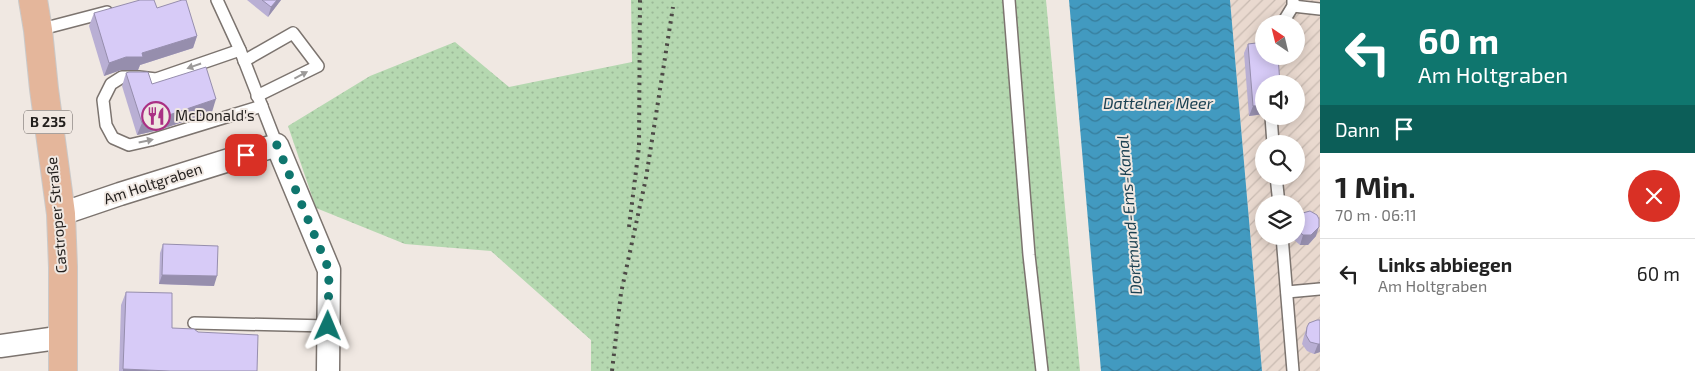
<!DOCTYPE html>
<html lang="de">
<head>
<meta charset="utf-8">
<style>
	body { margin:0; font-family:"Exo 2",sans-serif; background:#f6f6f6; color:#222; height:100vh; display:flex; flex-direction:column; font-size:19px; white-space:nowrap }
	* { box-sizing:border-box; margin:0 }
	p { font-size:16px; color:#767676 }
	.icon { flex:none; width:28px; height:28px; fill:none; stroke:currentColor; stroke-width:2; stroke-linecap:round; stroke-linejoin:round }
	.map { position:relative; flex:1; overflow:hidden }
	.side { display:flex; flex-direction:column; background:#fff; width:375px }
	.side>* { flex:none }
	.hud { background:#0f766e; color:#fff; overflow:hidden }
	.needle { width:32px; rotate:325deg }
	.tools { position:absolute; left:1255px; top:15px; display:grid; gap:10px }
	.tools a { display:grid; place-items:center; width:50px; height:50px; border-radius:50%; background:#fff; box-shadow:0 2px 12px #0003; font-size:25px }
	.pin { position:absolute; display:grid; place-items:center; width:42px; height:42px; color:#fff; margin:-21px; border-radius:10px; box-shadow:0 2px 8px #0006 }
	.me { position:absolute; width:55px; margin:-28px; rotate:1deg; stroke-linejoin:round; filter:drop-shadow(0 0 4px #0008) }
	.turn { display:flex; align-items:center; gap:18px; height:105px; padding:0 15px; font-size:22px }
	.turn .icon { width:65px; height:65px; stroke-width:2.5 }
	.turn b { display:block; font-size:35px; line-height:42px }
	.then { display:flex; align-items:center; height:48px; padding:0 15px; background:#0003; gap:10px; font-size:19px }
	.round { display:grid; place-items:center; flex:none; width:52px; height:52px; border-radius:26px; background:#f6f6f6 }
	.headline { display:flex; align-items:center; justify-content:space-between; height:85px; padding:0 15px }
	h1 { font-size:30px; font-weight:700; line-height:38px }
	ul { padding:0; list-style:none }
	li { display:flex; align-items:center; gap:15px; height:70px; padding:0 15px; border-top:1px solid #e0e0e0 }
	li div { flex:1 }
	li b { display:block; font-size:19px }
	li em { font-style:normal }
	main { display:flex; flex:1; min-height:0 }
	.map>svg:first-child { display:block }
	.industrial { fill:url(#industrial-furrows); fill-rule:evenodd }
	.grass { fill:url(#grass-dots) }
	.water { fill:url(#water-waves) }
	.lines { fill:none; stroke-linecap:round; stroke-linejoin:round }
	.lane-casing { stroke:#7c746f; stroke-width:14 }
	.street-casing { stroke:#7c746f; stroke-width:25 }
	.primary-casing { stroke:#cac9c9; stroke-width:30 }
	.lane { stroke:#fff; stroke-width:11 }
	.street { stroke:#fff; stroke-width:22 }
	.primary { stroke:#e4b69b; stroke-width:28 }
	.rail { stroke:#4d4946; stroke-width:4; stroke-dasharray:2.5 5; stroke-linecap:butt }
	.wall { fill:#b9afd4 }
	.shaded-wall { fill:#968ead }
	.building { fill:#d7cbf7; stroke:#968ead }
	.oneway { fill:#9c9a99 }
	.route { stroke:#0f766e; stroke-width:9; stroke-dasharray:0 16.2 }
	.labels { text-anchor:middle; stroke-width:4; stroke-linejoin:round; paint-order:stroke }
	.shield { fill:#f0e8e2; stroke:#605b58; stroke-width:1 }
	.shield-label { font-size:14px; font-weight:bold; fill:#221f1d }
	.poi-label { font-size:15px; fill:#221f1d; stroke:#f0e8e2; text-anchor:start }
	.street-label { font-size:15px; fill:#221f1d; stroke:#f0e8e2 }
	.water-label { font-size:16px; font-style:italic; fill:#1b4152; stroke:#f0e8e2 }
</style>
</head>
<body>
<main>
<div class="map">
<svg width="1320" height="371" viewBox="0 0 1320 371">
	<defs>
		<pattern id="industrial-furrows" width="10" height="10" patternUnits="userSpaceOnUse" patternTransform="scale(1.25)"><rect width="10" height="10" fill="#e9d9cf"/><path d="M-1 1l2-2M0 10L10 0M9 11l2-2" fill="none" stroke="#c8bab1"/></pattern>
		<pattern id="grass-dots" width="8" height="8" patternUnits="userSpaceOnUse" patternTransform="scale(1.25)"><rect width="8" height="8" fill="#b5d8b0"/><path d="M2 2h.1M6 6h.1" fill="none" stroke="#9bb997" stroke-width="1.8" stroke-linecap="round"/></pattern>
		<pattern id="water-waves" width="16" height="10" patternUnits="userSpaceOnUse" patternTransform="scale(1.25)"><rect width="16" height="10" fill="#429ac0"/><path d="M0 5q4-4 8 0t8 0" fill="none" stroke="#377d9b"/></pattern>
	</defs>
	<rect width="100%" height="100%" fill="#f0e8e2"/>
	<path class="industrial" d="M1230 0H1320V371H1262ZM1264 24H1296V56H1264ZM1264 84H1296V116H1264ZM1264 144H1296V176H1264ZM1264 204H1296V236H1264Z"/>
	<path class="grass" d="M631 0H1046L1080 371H591V340L491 251 405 244 316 208 288 126 370 76 455 42 509 87 632 62Z"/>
	<path class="water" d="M1069 0H1230L1262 371H1101Z"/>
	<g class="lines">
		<defs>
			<g id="lane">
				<path d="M217 0 240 50 277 145"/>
				<path d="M1009 0 1029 255 1042 371"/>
				<path d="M1293 6 1320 9"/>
				<path d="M1282 24 1293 6V0"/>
				<path d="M38 30 107 12"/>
				<path d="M240 50 156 79 139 77H122L111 84 103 100 106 125 113 138 129 145 151 140 262 106"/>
				<path d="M244 61 293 33 318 66 257 96"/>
				<path d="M1271 116 1273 144"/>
				<path d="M1276 176 1279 204"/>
				<path d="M1282 236 1293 371"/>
				<path d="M1287 292 1320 289"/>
				<path d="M194 323 328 326"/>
			</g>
			<g id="street">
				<path d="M61 214 120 194 277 145 329 270 328 371"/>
				<path d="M0 346 64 337"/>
			</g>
			<path id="primary" d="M33 0 38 30 44 89 61 214 63 267V371"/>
		</defs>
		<use href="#lane" class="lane-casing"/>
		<use href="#street" class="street-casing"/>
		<use href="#primary" class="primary-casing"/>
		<use href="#lane" class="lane"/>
		<use href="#street" class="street"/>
		<use href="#primary" class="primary"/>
		<g class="rail">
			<path d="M629 227 639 147 640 0"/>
			<path d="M612 371 621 293 646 178 673 7"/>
		</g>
	</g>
	<g class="wall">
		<path d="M247 0H281L268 17Z"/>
		<path d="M157 8 197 36 193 48 140 65 138 70H121L104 76 89 26 94 13Z"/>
		<path d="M1248 44 1264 84V114L1249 116 1244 53Z"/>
		<path d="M126 73 152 84 212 112 159 130 137 135 122 86Z"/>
		<path d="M1296 220 1316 236 1308 245H1300L1293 239V236H1296Z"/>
		<path d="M163 244 214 286 159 284 160 253Z"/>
		<path d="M126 292 172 328 198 332 257 371H119L121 305Z"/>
		<path d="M1320 320V352L1314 354 1307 351 1302 344 1304 336 1307 327Z"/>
	</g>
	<g class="shaded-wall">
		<path d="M277 0H281L268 17 271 7Z"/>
		<path d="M197 36 193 48 140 65 138 70H121L104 76 109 63 126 57 142 53Z"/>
		<path d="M216 99 212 112 159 130 137 135 142 123Z"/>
		<path d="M1264 105V114L1249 116 1253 106Z"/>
		<path d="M1319 227 1316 236 1308 245H1300L1303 235Z"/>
		<path d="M162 275 217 276 214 286 159 284Z"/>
		<path d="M1318 344H1320V352L1314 354Z"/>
		<path d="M123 369 170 371H123Z"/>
	</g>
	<g class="building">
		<path d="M140 0H154L157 8 182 0H186L197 36 142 53 143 57H126L109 63 94 13Z"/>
		<path d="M262 0H277L271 7Z"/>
		<path d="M1264 42V56H1278L1280 84H1264V105L1253 106 1248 44Z"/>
		<path d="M206 67 216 99 163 117 142 123 126 73 129 72H148L152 84Z"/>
		<path d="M1310 211 1317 215 1319 219V227L1311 235H1303L1297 230 1296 220 1299 214Z"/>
		<path d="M163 244 218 246 217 276 162 275Z"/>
		<path d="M126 292 172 293V328L194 329 198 332 258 335 257 371H170L123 369Z"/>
		<path d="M1317 320H1320V344H1318L1310 342 1306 335 1307 327 1309 323Z"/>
	</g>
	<defs><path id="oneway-solid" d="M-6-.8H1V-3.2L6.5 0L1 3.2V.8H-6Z" transform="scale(1.25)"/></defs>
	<g class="oneway">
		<use href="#oneway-solid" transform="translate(194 66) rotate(161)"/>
		<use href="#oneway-solid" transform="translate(301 75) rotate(-28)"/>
		<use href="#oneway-solid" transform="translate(146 141) rotate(-12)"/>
	</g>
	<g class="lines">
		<path class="route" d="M246 155 277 145 329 270 328 326"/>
	</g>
	<defs>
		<symbol id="restaurant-ring" viewBox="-11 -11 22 22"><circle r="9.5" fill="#f0e8e2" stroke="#aa3084" stroke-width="1.5"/><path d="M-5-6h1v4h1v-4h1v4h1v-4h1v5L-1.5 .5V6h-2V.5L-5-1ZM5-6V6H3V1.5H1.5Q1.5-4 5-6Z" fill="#aa3084"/></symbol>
	</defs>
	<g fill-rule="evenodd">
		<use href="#restaurant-ring" x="140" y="100" width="32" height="32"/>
	</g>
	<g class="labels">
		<rect class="shield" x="24" y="110.5" width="48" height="23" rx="4"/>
		<g class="shield-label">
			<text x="48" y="127">B 235</text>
		</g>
		<g class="poi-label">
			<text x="175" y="121">McDonald's</text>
		</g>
		<g class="street-label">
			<text transform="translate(153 184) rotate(-18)" y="5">Am Holtgraben</text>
			<text transform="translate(57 215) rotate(-95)" y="5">Castroper Straße</text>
		</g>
		<g class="water-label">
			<text x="1158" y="109">Dattelner Meer</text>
			<text transform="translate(1129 215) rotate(-95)" y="6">Dortmund-Ems-Kanal</text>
		</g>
	</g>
</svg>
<div class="tools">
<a><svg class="needle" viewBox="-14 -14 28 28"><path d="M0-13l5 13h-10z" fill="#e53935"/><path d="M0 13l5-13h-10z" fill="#767676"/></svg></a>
<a><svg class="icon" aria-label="sound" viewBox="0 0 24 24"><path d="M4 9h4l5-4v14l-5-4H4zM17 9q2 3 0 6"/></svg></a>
<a><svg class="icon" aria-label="search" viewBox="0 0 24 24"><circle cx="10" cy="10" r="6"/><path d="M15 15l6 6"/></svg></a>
<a><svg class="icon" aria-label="layers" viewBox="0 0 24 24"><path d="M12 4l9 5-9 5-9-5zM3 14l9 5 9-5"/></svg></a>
</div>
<div class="pin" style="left:246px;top:155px;background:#d93025"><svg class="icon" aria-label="arrive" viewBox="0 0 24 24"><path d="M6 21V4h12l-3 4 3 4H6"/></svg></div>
<svg class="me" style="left:328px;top:326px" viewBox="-20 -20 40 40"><path d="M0-17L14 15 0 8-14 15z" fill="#0f766e" stroke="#fff" stroke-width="4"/></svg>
</div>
<section class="side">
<div class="hud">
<div class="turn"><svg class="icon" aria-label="left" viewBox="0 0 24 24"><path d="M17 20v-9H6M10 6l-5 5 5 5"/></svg><div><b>60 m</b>Am Holtgraben</div></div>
<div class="then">Dann<svg class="icon" aria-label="arrive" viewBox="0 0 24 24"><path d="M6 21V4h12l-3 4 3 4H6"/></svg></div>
</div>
<div class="headline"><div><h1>1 Min.</h1><p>70 m · 06:11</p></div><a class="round" style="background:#d93025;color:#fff"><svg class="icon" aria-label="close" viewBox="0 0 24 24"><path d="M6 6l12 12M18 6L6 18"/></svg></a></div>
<ul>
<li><svg class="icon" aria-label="left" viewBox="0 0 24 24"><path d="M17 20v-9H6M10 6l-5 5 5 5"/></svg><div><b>Links abbiegen</b><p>Am Holtgraben</p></div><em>60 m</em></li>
</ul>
</section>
</main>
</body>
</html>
